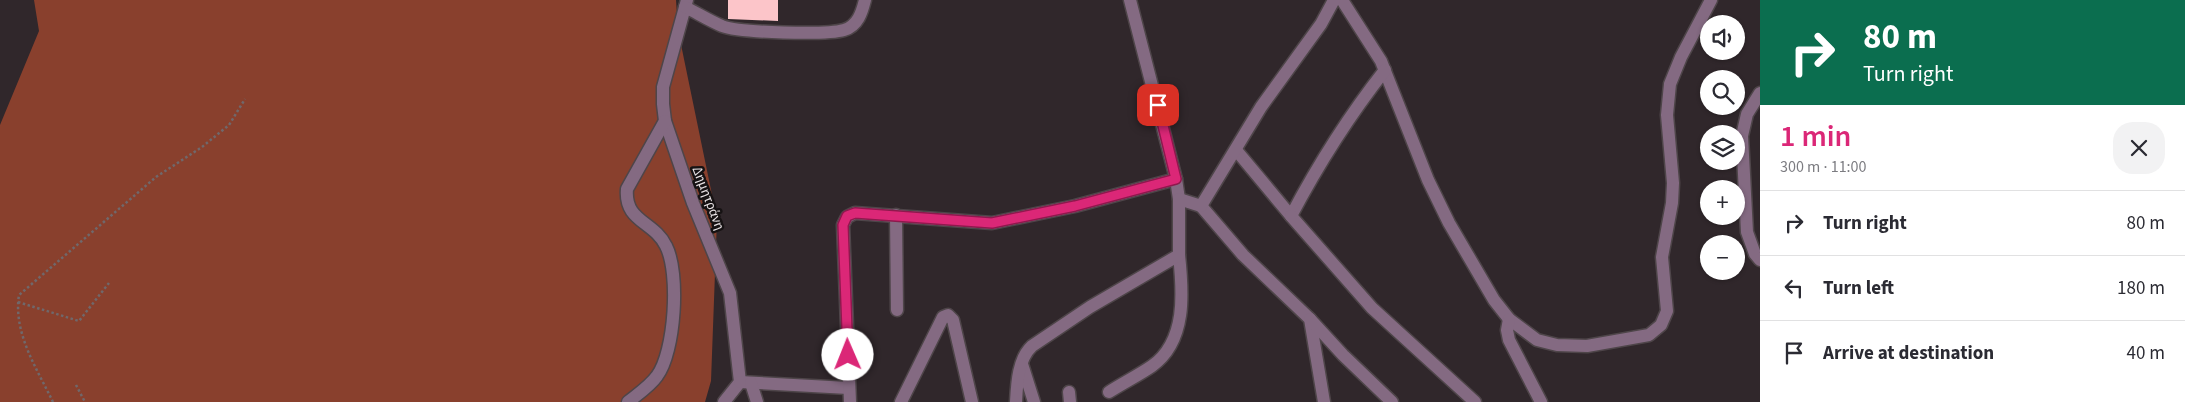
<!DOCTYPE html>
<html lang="en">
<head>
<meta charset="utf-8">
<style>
	body { margin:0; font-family:"Source Sans 3",sans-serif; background:#f2f2f3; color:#2b2b33; height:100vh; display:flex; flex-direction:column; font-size:19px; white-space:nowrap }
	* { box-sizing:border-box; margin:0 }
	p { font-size:16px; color:#7c7c81 }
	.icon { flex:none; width:28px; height:28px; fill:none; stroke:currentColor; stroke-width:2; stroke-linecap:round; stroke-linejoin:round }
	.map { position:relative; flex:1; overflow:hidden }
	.panel { display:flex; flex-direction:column; background:#fff; width:425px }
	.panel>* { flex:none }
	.banner { background:#0b6e4f; color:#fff; overflow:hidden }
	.buttons { position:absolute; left:1700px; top:15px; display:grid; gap:10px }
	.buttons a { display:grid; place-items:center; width:45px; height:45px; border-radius:50%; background:#fff; box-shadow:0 1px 4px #0004; font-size:25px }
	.pin { position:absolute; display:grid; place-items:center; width:42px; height:42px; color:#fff; margin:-21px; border-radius:10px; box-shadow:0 2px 8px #0006 }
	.me { position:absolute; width:55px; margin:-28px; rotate:359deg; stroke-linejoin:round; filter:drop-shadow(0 0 4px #0008) }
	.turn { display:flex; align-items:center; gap:18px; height:105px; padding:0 20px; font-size:22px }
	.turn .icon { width:65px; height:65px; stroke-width:2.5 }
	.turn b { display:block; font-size:35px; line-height:42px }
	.round { display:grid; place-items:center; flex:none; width:52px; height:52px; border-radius:20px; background:#f2f2f3 }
	.summary { display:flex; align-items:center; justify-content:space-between; height:85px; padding:0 20px }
	h1 { font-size:30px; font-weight:600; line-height:38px; color:#db2777 }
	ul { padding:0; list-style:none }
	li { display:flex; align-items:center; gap:15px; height:65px; padding:0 20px; border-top:1px solid #e1e1e2 }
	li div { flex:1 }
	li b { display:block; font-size:19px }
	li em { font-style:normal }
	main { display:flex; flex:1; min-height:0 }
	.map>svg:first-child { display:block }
	.forest { fill:#89402d }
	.building { fill:#fcc5c9 }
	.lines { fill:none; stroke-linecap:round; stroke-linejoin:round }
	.minor-casing { stroke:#4e4549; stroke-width:15 }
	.path { stroke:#70686b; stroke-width:2.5; stroke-dasharray:2.5 2.5; stroke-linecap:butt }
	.minor { stroke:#846a82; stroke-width:12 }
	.route-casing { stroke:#8e194d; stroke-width:12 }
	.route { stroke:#db2777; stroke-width:9 }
	.labels { text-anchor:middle; stroke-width:5; stroke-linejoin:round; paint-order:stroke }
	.street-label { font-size:14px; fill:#e9e3e5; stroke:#161213 }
</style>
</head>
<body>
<main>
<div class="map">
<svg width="1760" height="402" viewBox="0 0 1760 402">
	<rect width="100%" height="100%" fill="#30272b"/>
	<path class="forest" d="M34 0H676L678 30 717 219 711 381 705 402H0V125L39 31Z"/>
	<path class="building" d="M728 0H778V21L728 19Z"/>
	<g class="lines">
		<defs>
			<g id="minor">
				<path d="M687 0 663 87V104L665 121 693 203 730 293 740 382 724 402"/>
				<path d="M1130 0 1176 179"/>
				<path d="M1342 0 1381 61 1428 180 1449 223 1494 300 1509 319 1537 340 1557 345 1587 346 1649 335 1661 325 1667 311 1662 257 1672 203 1673 183 1667 115 1670 84 1681 57 1711 0"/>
				<path d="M685 7C697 13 710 21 722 26 740 33 827 35 844 30 858 26 862 12 865 0"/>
				<path d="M1760 93 1747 114 1742 136 1747 232 1755 254 1760 260"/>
				<path d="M1236 150 1291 216C1319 163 1348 117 1385 70"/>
				<path d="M1201 206 1243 255 1310 319 1324 402"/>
				<path d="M896 215 897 310"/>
				<path d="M1291 216 1372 308 1475 402"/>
				<path d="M1310 319 1343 355 1392 402"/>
				<path d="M1509 319 1507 330 1509 340 1541 402"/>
				<path d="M1022 364 1034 402"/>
				<path d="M740 382 848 388"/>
				<path d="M751 383 757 402"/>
				<path d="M1069 392 1070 402"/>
				<path d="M1109 392C1123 383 1139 375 1152 366 1187 341 1183 292 1179 255"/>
				<path d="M628 402C638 394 650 386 657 376 675 352 680 273 666 246 654 221 624 222 627 189L665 121"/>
				<path d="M850 402 843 225 847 217 855 213 992 223 1075 206 1176 179 1179 199"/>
				<path d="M901 402 943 317 948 315 953 320 972 402"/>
				<path d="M1016 402C1017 383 1018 359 1032 346L1090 307 1179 255V199L1201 206 1261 107 1321 24 1334 0"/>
			</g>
		</defs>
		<use href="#minor" class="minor-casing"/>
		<g class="path">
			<path d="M18 302 79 321 109 283"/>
			<path d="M76 385 85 402"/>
			<path d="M53 402C37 369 13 333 19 295L156 177 202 147 229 125 245 99"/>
		</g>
		<use href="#minor" class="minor"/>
	</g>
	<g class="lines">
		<defs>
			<path id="route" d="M848 355 843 225 847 216 855 213 992 223 1075 206 1176 179 1158 105"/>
		</defs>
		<use href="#route" class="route-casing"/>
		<use href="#route" class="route"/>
	</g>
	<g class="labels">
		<g class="street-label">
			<text transform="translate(709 198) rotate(69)" y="5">Δημητράνη</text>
		</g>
	</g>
</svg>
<div class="buttons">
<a><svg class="icon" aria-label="sound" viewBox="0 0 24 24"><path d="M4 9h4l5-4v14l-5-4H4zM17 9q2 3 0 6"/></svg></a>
<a><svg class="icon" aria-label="search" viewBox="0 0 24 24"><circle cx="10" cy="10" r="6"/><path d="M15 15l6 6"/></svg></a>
<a><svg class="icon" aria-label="layers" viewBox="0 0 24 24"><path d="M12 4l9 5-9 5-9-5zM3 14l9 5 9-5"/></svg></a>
<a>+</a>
<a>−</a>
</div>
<div class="pin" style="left:1158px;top:105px;background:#d93025"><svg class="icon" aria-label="arrive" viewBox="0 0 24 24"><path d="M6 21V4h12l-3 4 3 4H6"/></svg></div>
<svg class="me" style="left:848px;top:355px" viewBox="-20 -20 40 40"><circle r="19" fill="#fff"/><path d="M0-13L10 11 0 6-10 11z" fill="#db2777"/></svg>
</div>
<section class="panel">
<div class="banner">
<div class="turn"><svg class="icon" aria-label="right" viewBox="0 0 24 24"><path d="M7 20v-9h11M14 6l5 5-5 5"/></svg><div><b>80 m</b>Turn right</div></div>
</div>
<div class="summary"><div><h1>1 min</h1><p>300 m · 11:00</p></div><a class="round"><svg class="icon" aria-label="close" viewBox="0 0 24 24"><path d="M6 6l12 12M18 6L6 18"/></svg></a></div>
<ul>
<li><svg class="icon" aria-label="right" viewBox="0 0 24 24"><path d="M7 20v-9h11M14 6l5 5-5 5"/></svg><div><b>Turn right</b></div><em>80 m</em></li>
<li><svg class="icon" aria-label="left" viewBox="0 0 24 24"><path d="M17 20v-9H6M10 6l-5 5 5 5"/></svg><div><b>Turn left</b></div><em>180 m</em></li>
<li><svg class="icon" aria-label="arrive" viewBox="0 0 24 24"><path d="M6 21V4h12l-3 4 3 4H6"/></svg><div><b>Arrive at destination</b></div><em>40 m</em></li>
</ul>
</section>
</main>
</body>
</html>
